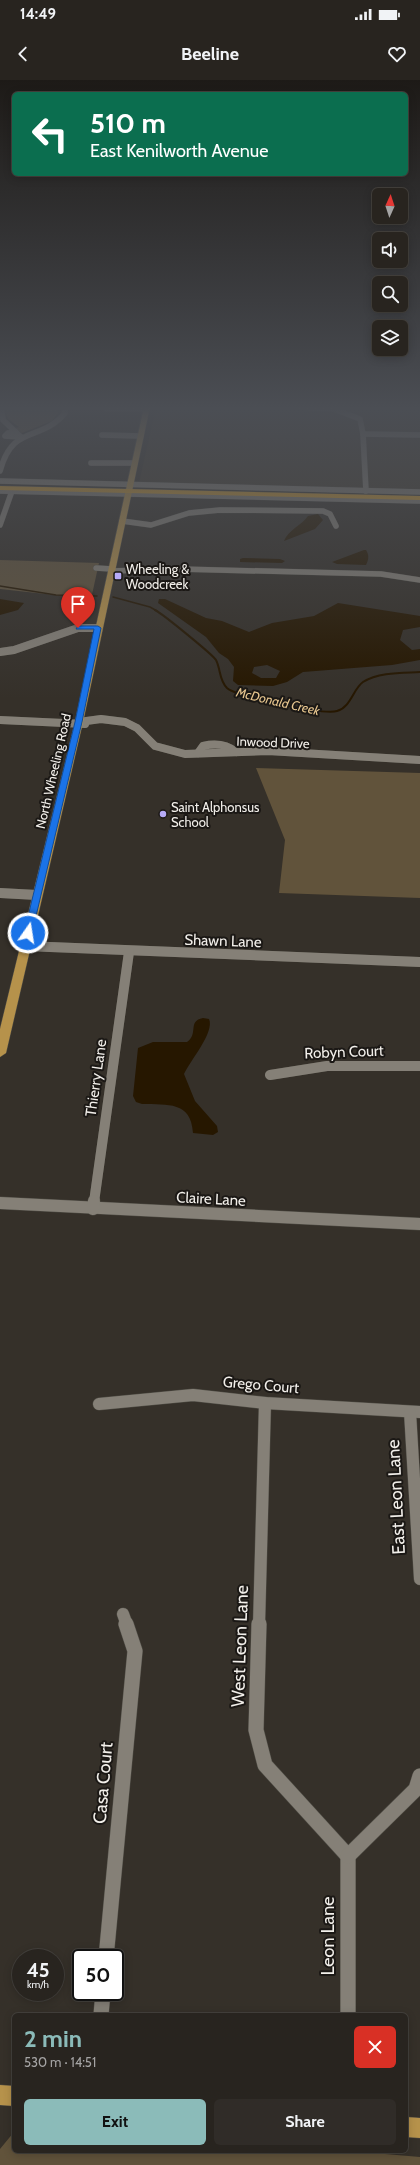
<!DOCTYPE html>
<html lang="en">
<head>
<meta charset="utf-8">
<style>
	body { margin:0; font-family:Cabin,sans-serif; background:#302c28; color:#f1f3f6; height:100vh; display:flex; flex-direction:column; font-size:15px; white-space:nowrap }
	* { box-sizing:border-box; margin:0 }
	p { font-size:13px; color:#a5a4a4 }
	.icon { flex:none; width:22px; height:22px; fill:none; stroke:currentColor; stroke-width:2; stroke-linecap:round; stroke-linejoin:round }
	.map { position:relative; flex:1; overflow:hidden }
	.details { position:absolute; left:12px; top:1933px; width:396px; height:140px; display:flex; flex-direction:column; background:#28241f; border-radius:6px; box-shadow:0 2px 10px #0003,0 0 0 1px #44413d }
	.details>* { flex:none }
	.banner { position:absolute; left:12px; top:12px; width:396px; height:84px; border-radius:6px; box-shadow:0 2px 10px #0003,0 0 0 1px #44413d; background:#0b6e4f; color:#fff; overflow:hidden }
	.needle { width:26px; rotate:3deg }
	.fabs { position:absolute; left:372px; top:108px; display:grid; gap:8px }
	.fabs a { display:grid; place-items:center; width:36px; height:36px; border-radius:6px; background:#28241f; box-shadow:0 2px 10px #0003,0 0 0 1px #44413d; font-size:20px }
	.speed { position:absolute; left:12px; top:1869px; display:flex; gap:8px; font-size:20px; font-weight:700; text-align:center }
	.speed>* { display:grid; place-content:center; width:52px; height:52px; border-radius:50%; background:#28241f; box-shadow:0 2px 10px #0003,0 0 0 1px #44413d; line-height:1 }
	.speed small { font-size:10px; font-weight:400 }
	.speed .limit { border:2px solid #111; border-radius:6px; background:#fff; color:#111 }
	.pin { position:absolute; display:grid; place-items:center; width:34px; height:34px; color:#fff; margin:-41px -17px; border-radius:50% 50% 50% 0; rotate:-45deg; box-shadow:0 0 4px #0007 }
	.pin .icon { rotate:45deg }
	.me { position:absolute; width:44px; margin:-22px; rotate:13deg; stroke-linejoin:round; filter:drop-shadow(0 0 3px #0008) }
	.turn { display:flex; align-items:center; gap:14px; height:84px; padding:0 12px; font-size:18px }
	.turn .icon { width:52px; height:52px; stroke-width:2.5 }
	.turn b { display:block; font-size:28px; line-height:34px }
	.round { display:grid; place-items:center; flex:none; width:42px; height:42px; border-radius:6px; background:#302c28 }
	.overview { display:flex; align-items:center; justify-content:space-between; height:68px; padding:0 12px }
	h1 { font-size:24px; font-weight:800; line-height:30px; color:#8bbbb9 }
	.primary-button { display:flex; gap:8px; margin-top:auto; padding:8px 12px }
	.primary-button a { flex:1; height:46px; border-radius:6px; background:#8bbbb9; color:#111; font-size:16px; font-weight:800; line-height:46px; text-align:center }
	.primary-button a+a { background:#302c28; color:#f1f3f6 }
	.status { display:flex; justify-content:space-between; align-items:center; height:28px; padding:0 20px; background:#28241f; direction:ltr }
	.status svg { height:11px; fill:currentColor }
	header { display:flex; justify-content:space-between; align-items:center; height:52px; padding:0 12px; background:#28241f; font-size:18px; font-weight:800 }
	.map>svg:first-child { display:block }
	.built { fill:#41392c }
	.green { fill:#61533b }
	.water { fill:#261700; fill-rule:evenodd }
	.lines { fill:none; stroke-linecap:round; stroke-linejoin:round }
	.stream-far1 { stroke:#261700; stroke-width:1.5 }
	.stream { stroke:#261700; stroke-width:2 }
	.minor-far4-casing { stroke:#4f4c45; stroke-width:6 }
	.minor-far3-casing { stroke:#4f4c45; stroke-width:8 }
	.minor-far2-casing { stroke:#4f4c45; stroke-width:10 }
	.minor-far1-casing { stroke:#4f4c45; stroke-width:13 }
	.minor-casing { stroke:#4f4c45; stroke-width:16 }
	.major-casing { stroke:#4f4c45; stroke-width:1 }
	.highway-casing { stroke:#4f4c45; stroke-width:1 }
	.minor-far4 { stroke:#858077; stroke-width:5.5 }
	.minor-far3 { stroke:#858077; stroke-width:8 }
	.minor-far2 { stroke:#858077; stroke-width:10 }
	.minor-far1 { stroke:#858077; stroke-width:12 }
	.minor { stroke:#858077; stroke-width:15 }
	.major { fill:#b6924b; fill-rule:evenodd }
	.highway { fill:#d69e2e; fill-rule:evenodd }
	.route { fill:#1a73e8; stroke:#114b97 }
	.poi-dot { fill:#b7abf8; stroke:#1b1815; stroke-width:1.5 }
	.labels { text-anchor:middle; stroke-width:4; stroke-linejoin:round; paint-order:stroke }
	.far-poi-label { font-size:13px; fill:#f2efea; stroke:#1b1815; text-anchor:start }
	.far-water-label { font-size:13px; font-style:italic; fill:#e7c68f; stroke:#1b1815 }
	.far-street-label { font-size:13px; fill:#f2efea; stroke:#1b1815 }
	.street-label { font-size:15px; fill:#f2efea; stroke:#1b1815 }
	.near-street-label { font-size:18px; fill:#f2efea; stroke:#1b1815 }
</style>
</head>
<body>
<div class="status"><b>14:49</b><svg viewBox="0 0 49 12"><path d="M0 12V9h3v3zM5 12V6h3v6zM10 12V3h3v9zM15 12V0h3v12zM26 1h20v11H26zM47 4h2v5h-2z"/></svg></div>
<header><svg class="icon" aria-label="back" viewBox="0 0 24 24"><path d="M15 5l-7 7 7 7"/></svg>Beeline<svg class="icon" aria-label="heart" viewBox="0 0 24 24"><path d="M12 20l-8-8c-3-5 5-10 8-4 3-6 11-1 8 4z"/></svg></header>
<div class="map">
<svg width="420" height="2085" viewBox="0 0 420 2085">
	<rect width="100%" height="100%" fill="#353029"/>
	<path class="built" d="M156 327H420V410L139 403Z"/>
	<g class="green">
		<path d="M11 327H56L58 333 52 341 22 353 15 348 19 347 8 339 6 333 3 332Z"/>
		<path d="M0 480 99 483 91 519 0 509Z"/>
		<path d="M256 688 420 693V818L279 813 285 760Z"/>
		<path d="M14 2052V2071H350L420 2077V2085H0V2069Z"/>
	</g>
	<g class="water">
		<path d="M318 434 323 440 315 449 284 461C288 450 302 445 308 436Z"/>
		<path d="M364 470H366C369 475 369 479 366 485L337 484 332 482Z"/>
		<path d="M243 478 280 479 285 481 282 483 240 482V479Z"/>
		<path d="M0 519 24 523 18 530 0 535Z"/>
		<path d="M159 519H165L206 538 222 541 249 552 272 543 314 536 338 523 420 536V547L403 550 400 560 412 570 420 569V580L392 585 303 592 287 602 273 606 238 605 233 601 234 587 228 579 219 573 206 557 158 523ZM267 585 280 591 276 598H261L252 593 254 587Z"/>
		<path d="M203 938 209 939C215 952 190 981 184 994L195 1021 217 1046 218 1052 213 1055 193 1053C191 1021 168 1025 142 1024L136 1022 133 1016 138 968 153 962H187C199 954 187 941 203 938Z"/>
	</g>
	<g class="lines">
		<g class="stream-far1">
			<path d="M0 506 56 515 97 516"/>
			<path d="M113 517 150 527 157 531"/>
		</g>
		<path class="stream" d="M155 530C163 534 213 575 216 580 221 590 219 600 227 608 237 617 324 635 337 631 351 627 353 609 363 602 379 592 403 593 420 592"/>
		<defs>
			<g id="minor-far4">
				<path d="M299 327 334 329 360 339 363 354 366 411"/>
				<path d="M107 329H147"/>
				<path d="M2 331 3 340 21 357"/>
				<path d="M16 352 8 353 5 356 21 357"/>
				<path d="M363 354 420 355"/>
				<path d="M102 355 141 356"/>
				<path d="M91 383H135"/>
				<path d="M0 391C13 343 40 363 65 333L64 327"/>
				<path d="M0 401 420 412"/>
				<path d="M0 411 420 421"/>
				<path d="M122 441 151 445 189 433 220 430 323 431 330 434 336 446"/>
				<path d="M0 445 12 411"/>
				<path d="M96 488 112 489"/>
				<path d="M111 491 179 489 381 494 420 500"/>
			</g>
			<g id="minor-far3">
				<path d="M0 572 14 570 78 548H98"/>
				<path d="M0 640 85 644"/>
				<path d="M79 642 101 639 125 642 137 648 155 666 185 674 268 671 420 680"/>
				<path d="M198 673 203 666C216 663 226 664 236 672"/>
			</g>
			<g id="minor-far2">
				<path d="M0 813 37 815"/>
				<path d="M25 866 420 882"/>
				<path d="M270 995 327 986H420"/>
				<path d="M94 1122 129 872"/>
			</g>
			<g id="minor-far1">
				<path d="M0 1123 420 1144"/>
				<path d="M93 1129 94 1121"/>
				<path d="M99 1324 193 1315 265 1323 420 1332"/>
				<path d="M410 1332 420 1499"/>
				<path d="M123 1534 127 1545"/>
				<path d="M259 1545 265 1323"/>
			</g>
			<g id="minor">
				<path d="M259 1544 256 1650 265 1685 348 1776"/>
				<path d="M348 1776V1935"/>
				<path d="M348 1776 416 1709 420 1696"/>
				<path d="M106 1878 135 1571 126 1544"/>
				<path d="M101 1935 103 1912"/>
			</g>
			<g id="major">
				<path d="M144 327H150L83 642 6 973 0 977V949L75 642Z"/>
				<path d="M0 2005 14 2006V2026L0 2025Z"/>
				<path d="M406 2037 420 2038V2058L406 2057Z"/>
			</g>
			<path id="highway" d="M0 406 420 416V420L0 410Z"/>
		</defs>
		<use href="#minor-far4" class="minor-far4-casing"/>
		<use href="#minor-far3" class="minor-far3-casing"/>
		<use href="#minor-far2" class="minor-far2-casing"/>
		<use href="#minor-far1" class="minor-far1-casing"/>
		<use href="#minor" class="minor-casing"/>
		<use href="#major" class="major-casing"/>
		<use href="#highway" class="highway-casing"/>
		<use href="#minor-far4" class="minor-far4"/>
		<use href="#minor-far3" class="minor-far3"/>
		<use href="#minor-far2" class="minor-far2"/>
		<use href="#minor-far1" class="minor-far1"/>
		<use href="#minor" class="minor"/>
		<use href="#major" class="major"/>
		<use href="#highway" class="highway"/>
	</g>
	<linearGradient id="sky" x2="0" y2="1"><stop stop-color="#1d1a17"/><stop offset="0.53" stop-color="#4b4e54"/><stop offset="1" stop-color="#4b4e54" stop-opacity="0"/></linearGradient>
	<rect width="420" height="619" fill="url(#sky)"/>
	<path class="route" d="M78 546H98L101 548 82 642 32 853 28 856 24 853 75 642 94 549H76Z"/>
	<g class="poi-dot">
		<rect x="114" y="492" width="8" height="8" rx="2"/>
		<circle cx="163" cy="734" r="4"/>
	</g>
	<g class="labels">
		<g class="far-poi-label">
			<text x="126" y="494">Wheeling &amp;<tspan x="126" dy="15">Woodcreek</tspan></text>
			<text x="171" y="732">Saint Alphonsus<tspan x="171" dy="15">School</tspan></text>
		</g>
		<g class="far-water-label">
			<text transform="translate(278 621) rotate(13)" y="5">McDonald Creek</text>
		</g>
		<g class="far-street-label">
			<text transform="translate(273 662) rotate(2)" y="5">Inwood Drive</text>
			<text transform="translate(53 691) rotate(-77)" y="5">North Wheeling Road</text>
		</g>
		<g class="street-label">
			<text transform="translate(223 861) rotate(2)" y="5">Shawn Lane</text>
			<text transform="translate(344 972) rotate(-2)" y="5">Robyn Court</text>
			<text transform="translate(96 998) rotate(-82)" y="5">Thierry Lane</text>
			<text transform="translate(211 1119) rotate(3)" y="5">Claire Lane</text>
			<text transform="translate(261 1305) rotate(5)" y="5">Grego Court</text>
		</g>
		<g class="near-street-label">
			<text transform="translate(396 1417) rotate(-93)" y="6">East Leon Lane</text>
			<text transform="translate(240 1566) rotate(-88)" y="6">West Leon Lane</text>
			<text transform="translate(103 1703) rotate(-85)" y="6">Casa Court</text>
			<text transform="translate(328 1856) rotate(-90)" y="6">Leon Lane</text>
		</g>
	</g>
</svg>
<div class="fabs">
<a><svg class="needle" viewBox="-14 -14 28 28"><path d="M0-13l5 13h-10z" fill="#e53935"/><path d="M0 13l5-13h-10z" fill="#a5a4a4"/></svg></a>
<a><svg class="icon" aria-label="sound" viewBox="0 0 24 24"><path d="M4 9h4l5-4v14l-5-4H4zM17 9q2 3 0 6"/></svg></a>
<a><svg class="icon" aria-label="search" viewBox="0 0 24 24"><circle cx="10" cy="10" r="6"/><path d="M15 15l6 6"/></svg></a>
<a><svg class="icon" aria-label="layers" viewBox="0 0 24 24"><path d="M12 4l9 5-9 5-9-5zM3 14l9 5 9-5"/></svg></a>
</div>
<div class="speed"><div>45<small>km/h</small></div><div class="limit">50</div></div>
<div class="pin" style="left:78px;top:548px;background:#d93025"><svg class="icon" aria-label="arrive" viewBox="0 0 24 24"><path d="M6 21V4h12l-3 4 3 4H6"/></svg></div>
<svg class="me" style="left:28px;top:853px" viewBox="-20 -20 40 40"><circle r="17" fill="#1a73e8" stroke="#fff" stroke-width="3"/><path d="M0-11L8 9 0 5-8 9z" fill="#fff"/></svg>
<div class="banner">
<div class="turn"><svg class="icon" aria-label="left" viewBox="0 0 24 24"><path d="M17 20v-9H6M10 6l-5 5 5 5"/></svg><div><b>510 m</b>East Kenilworth Avenue</div></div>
</div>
<section class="details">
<div class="overview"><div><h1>2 min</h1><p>530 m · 14:51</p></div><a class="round" style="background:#d93025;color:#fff"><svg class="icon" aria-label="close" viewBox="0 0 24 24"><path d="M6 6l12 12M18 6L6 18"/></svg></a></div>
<div class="primary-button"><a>Exit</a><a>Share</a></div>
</section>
</div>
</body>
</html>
